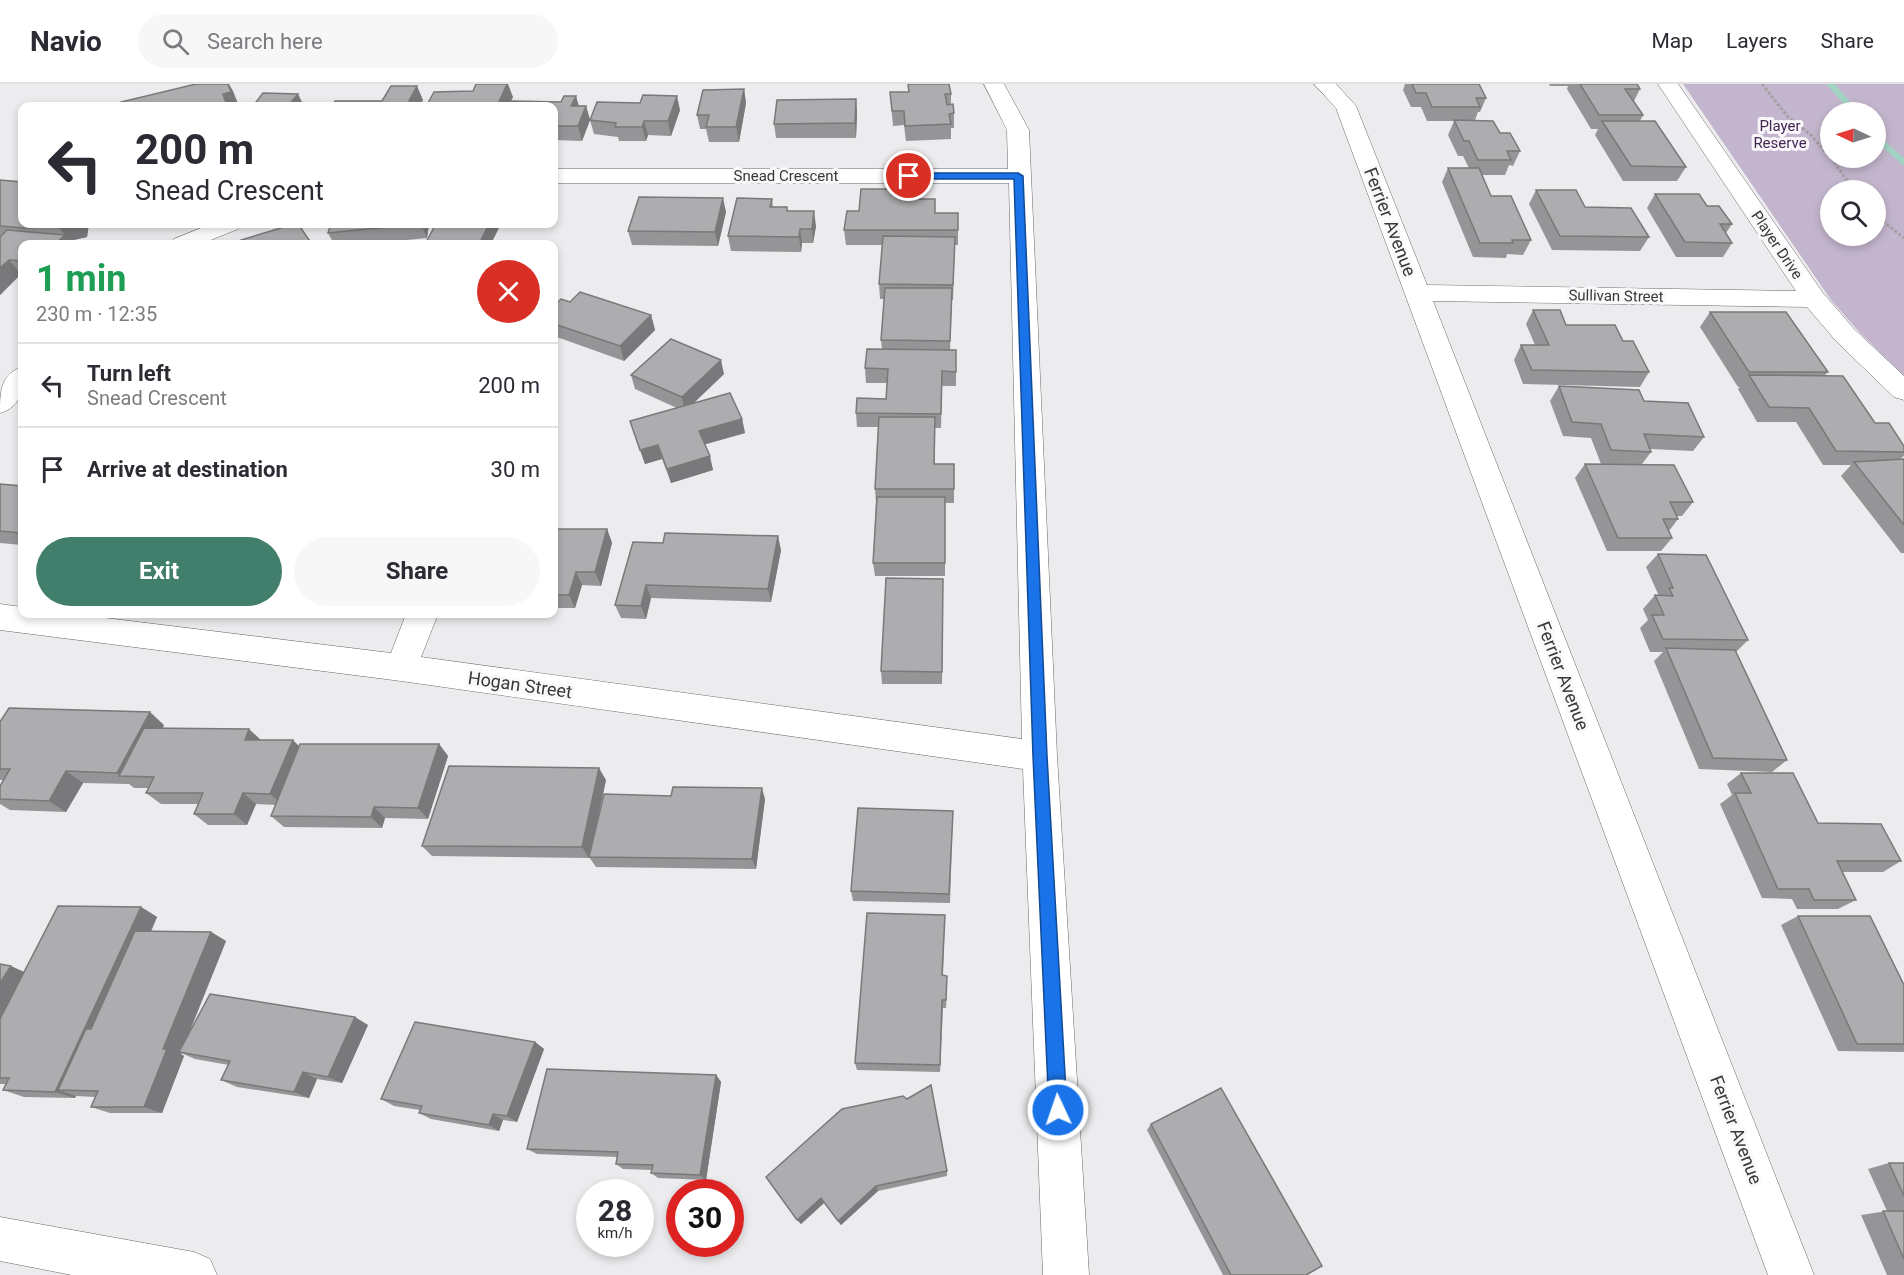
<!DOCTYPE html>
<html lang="en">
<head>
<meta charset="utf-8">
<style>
	body { margin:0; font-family:Roboto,sans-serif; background:#f7f7f7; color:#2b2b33; height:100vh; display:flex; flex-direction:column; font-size:22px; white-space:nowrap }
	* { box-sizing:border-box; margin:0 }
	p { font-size:20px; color:#7c7c81 }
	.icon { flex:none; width:33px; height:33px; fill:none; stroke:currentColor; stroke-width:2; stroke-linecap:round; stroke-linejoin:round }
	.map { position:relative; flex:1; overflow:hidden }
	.panel { position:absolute; left:18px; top:156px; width:540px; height:378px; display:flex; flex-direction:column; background:#fff; border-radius:12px; box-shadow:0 3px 9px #0003 }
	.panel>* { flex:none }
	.hud { position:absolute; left:18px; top:18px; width:540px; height:126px; border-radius:12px; box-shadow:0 3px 9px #0003; background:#fff; color:#2b2b33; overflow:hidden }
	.needle { width:39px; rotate:274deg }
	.tools { position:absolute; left:1820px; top:18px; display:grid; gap:12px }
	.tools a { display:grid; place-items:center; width:66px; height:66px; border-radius:50%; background:#fff; box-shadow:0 3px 9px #0003; font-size:30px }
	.speed { position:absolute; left:576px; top:1095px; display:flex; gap:12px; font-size:30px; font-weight:700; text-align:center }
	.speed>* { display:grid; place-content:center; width:78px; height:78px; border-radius:50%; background:#fff; box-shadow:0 3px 9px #0003; line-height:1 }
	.speed small { font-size:15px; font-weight:400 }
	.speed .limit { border:9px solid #d22; background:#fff; color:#111 }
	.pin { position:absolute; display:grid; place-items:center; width:51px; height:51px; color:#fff; margin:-26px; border:3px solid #fff; border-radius:50%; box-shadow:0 2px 6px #0007 }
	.me { position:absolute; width:66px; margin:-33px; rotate:357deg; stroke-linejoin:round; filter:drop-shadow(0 0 4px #0008) }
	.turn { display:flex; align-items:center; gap:21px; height:126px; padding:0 18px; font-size:27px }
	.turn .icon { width:78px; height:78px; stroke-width:2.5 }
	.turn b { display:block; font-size:42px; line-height:51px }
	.round { display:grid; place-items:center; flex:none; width:63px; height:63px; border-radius:32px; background:#f7f7f7 }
	.headline { display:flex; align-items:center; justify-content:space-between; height:102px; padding:0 18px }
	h1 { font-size:36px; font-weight:700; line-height:45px; color:#1e9e55 }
	.primary-button { display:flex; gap:12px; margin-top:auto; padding:12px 18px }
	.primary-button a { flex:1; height:69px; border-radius:36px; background:#417f6c; color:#fff; font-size:24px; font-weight:700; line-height:69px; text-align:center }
	.primary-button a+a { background:#f7f7f7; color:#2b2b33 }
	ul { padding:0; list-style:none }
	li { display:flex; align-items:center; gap:18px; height:84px; padding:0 18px; border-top:2px solid #e1e1e2 }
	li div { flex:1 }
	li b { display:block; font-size:22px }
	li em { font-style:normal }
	header { display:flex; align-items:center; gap:36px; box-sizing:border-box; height:84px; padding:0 30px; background:#fff; border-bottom:2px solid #e1e1e2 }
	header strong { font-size:28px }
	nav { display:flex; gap:33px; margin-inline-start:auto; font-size:21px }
	.search { width:420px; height:54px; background:#f7f7f7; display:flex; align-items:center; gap:15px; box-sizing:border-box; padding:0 21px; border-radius:33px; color:#7c7c81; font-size:22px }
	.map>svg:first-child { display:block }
	.green { fill:#c3b5cd; fill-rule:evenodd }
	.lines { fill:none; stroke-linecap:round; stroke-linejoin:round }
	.stream { fill:#a3d3c3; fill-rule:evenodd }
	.street-casing { stroke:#69686b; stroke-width:1 }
	.path { stroke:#a2a1a3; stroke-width:3; stroke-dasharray:3 2; stroke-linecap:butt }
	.street { fill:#fff; fill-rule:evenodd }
	.wall { fill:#959496 }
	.shaded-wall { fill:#79787a }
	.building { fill:#adacaf; stroke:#79787a; stroke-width:1.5 }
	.route { fill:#1a73e8; stroke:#114b97; stroke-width:1.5 }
	.labels { text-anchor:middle; stroke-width:6; stroke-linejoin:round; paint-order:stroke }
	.far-park-label { font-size:15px; fill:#432654; stroke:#faf8fb }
	.far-street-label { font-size:15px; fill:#383839; stroke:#faf8fb }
	.street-label { font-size:18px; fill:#383839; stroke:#faf8fb }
</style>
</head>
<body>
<header>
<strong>Navio</strong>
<div class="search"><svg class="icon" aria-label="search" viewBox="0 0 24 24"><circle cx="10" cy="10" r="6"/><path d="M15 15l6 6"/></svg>Search here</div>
<nav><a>Map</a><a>Layers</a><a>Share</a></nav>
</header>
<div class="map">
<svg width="1904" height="1191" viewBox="0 0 1904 1191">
	<rect width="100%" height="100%" fill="#ecebee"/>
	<path class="green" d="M1683 0H1904V292L1860 249 1831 216ZM1830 28H1875V74H1830ZM1830 106H1875V152H1830Z"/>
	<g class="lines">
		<g class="stream">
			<path d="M1826 0H1835L1859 28H1851Z"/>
			<path d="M1875 49 1904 74V82L1875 57Z"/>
		</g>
		<defs>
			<g id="street">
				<path d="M984 0H1004L1029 46 1057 672 1089 1191H1043L1023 685 401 597 0 546V520L22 523V530H73L391 569 406 530H438L421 573 1022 655 1009 99H554V85H1008L1007 46Z"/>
				<path d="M1314 0H1336L1356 22 1427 201 1796 207 1658 0H1678L1823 209 1854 245 1904 292V316L1894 313 1836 257 1807 223 1433 217 1814 1191H1768L1336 24Z"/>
				<path d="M211 140H242L238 145 201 160H170L174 155Z"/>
				<path d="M22 283C24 303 22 323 0 329 0 309 0 290 22 283Z"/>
				<path d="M0 1133 194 1168 210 1175 217 1191H72L0 1177Z"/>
			</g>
		</defs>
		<use href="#street" class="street-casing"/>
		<g class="path">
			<path d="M1762 0 1788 33 1811 51 1830 73"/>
			<path d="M1831 74 1854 106"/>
			<path d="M1875 131 1904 154"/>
		</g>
		<use href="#street" class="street"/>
	</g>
	<g class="wall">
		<path d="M908 0H949L951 10V20L954 29V44H951V55L906 57 904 41 893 42 890 8H908Z"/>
		<path d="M1405 0H1479L1486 14 1480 28H1478L1475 36 1500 49 1520 67 1513 82 1509 81 1505 91H1482L1491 112 1531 156 1523 171 1507 170 1506 174 1473 173 1442 98 1448 84H1469L1463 72H1458L1448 51 1454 37H1427L1421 23H1411L1403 6Z"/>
		<path d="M1549 0H1637L1640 5 1634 17 1643 31 1640 37 1686 83 1677 97H1623L1595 51 1598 45H1591L1567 5 1568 2H1550Z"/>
		<path d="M744 5 746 19 739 58H709L706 45H700L697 31Z"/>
		<path d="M513 13 511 17 586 22 590 36 582 57 554 56V22H332L423 16 421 19H428Z"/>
		<path d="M856 15 857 30 856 54H776L774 40Z"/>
		<path d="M680 26 671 52 648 51 646 57H619L618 53 594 50 590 36Z"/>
		<path d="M0 96 89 140 87 153 69 157 72 160H22V190H21L0 211Z"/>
		<path d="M919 105 920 115 935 129H958V161H955L953 216H952L950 266H956V302H942L941 344H935V380H954V419H945V492H875L873 479 876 419 875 405 878 343H857L856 329 886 315 887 299H866L865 284 882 265 881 256 884 215H880L879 200 883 161H846L844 146 859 127Z"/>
		<path d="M1536 106 1585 123 1649 153 1640 167 1552 166 1529 120Z"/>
		<path d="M1655 110 1707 122 1732 140 1726 149 1732 159 1723 173H1676L1647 124Z"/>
		<path d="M772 115 773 123 788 127 816 142 813 159H802L801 168 731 167 728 152Z"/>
		<path d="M726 128 718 162 632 161 628 147Z"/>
		<path d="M331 140H429L427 154 366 160H334L328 149Z"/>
		<path d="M430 140H501L433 145Z"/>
		<path d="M570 218 651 231 655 246 624 277 554 252V222Z"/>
		<path d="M1533 226 1566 241 1649 288 1640 303 1523 300 1514 276 1521 261H1535L1526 240Z"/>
		<path d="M1710 228 1828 288 1824 292 1875 339 1904 362V372L1900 375H1904V469H1901L1841 392 1851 381H1823L1796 338H1757L1738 305 1740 303H1738L1700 243Z"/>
		<path d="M724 290 694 319 742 335 745 349 705 360 713 386 671 399 662 375 645 380 630 337 677 324 635 305 631 291Z"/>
		<path d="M1559 302 1644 317 1704 353 1693 367 1650 365 1651 368 1642 380 1693 418 1682 432H1677L1678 435 1669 447 1672 454 1661 467H1607L1575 394 1585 380H1601L1591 354 1563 352 1550 317Z"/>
		<path d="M0 400 22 402V461L0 459Z"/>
		<path d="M554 445H607L612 459 601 502 582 501 575 524H554Z"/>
		<path d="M633 458 781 466 771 518 651 514 646 535 621 534 615 521Z"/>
		<path d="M1658 470 1748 556 1736 568 1787 676 1772 688 1699 685 1654 577 1663 568H1650L1640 544 1648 536 1643 525 1655 511 1659 512 1646 483Z"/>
		<path d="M943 495 942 600H882L881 587Z"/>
		<path d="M0 638 164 641 163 644 260 656 299 662 439 660 448 672 428 735 385 734 382 744 284 743 271 732 276 721 256 720 247 741H208L194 730 198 720H161L146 709 149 704H134L129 700 83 699 66 728 10 726 0 720V702L4 696H0Z"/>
		<path d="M1741 689 1818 739 1901 777 1883 788H1842L1856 816 1838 825H1797L1792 815 1762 814 1720 720 1732 711 1727 700Z"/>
		<path d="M606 696 594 752 765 715 756 785 596 783 589 773V774L432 772 422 762Z"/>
		<path d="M953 727 950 819 853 817 851 807Z"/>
		<path d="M141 823 157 833 151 848H211L226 857 190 947 368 941 342 999 317 995 309 1014 237 1003 221 996 229 981 195 975 181 969V970L184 972 162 1029H110L91 1023 95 1013 76 1012 75 1014 24 1013 3 1006 6 1000H0V880L24 888Z"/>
		<path d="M945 831 943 891 947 900 946 924H943L940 988 857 986 855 979Z"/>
		<path d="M1798 832 1904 901V968L1838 967 1781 841Z"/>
		<path d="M535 958 544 965 517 1038 503 1036 499 1047 431 1035 419 1029 420 1026 394 1022 381 1015Z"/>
		<path d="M716 991 721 998 706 1096 658 1094 651 1089 652 1086 623 1085 616 1080 617 1073 537 1070 527 1065Z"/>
		<path d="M1151 1040 1306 1191H1223L1147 1046Z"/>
		<path d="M1889 1079H1904V1191H1887L1861 1131 1887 1127 1868 1085Z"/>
		<path d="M947 1087V1092L878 1107 841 1141 824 1119 801 1140 766 1093Z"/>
	</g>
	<g class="shaded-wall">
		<path d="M228 0H229L233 7 239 22H227L223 10Z"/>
		<path d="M507 0H508L513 13 508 22H497Z"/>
		<path d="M417 2 423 16 420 21 409 17Z"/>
		<path d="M744 5 746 19 739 58 736 43Z"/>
		<path d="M298 10 304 22H288Z"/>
		<path d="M576 12 580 26 571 22Z"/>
		<path d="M677 12 680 26 671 52 668 37Z"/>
		<path d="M856 15 857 30 856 54 855 39Z"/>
		<path d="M586 22 590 36 582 57 578 42Z"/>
		<path d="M644 37 648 51 646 57 642 43Z"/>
		<path d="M723 114 726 128 718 162 715 148Z"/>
		<path d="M814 127 816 142 813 159 812 145Z"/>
		<path d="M71 140H89L87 153 69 157 58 142Z"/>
		<path d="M421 140H429L427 154Z"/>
		<path d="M489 140H501L491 160H479Z"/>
		<path d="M800 145 802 159 801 168 799 153Z"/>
		<path d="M65 151 72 160H55Z"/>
		<path d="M9 176 21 190 0 211V184Z"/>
		<path d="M651 231 655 246 624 277 620 262Z"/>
		<path d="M721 276 724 290 685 327 682 313Z"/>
		<path d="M742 335 745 349 703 361 699 347Z"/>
		<path d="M658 361 662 375 645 380 640 366Z"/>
		<path d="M710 372 713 386 671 399 667 385Z"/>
		<path d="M607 445 612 459 601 502 595 488Z"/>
		<path d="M778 452 781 466 771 518 768 505Z"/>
		<path d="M576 488 582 501 575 524 569 511Z"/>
		<path d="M646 501 651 514 646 535 641 522Z"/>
		<path d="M150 628 164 641 137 693 122 692 117 689Z"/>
		<path d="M249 645 262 657 245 656Z"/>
		<path d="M293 656 305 668 283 721 270 710Z"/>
		<path d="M439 660 448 672 428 735 418 724Z"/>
		<path d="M599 684 606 696 589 774 582 763Z"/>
		<path d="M66 687 83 699 66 728 49 717Z"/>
		<path d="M762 704 765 715 756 785 752 775Z"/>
		<path d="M243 709 256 720 247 741 234 730Z"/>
		<path d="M374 723 385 734 382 744 371 733Z"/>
		<path d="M141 823 157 833 78 1007 58 1006 76 1012 75 1014 55 1008Z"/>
		<path d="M211 848 226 857 181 968H179L181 969V970L184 972 162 1029 144 1023 163 965Z"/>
		<path d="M11 882 31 891 0 938V899Z"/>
		<path d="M355 933 368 941 342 999 328 993Z"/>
		<path d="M535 958 544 965 517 1038 507 1032Z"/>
		<path d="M303 988 317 995 309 1014 294 1008Z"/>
		<path d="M716 991 721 998 706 1096 700 1091Z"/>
		<path d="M493 1030 503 1036 499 1047 489 1041Z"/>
		<path d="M876 1102 878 1107 841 1141 838 1137Z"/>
		<path d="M821 1114 824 1119 801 1140 797 1136Z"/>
	</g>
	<g class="building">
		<path d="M196 0H228L231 8 223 10 227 22H122L121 18Z"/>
		<path d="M476 0H507L497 22H332L335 17H382L391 2H417L409 17H419L417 19H428L434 8 473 7Z"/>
		<path d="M908 0H949L951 10H945L947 21 953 20 954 29 949 30 951 40 905 42 904 27H892L890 8H909Z"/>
		<path d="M1412 0H1479L1486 14H1476L1480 23H1432L1426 9H1416Z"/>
		<path d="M1580 0H1637L1640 5H1625L1643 31H1599Z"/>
		<path d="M744 5 736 43H706L709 31H697L703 6Z"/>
		<path d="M263 9 298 10 288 22H253Z"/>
		<path d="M643 11 677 12 668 37H644L642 43H615L616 39 590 36 597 18 640 19Z"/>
		<path d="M564 12H576L571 22H586L578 42H554V22H507L510 17 561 18Z"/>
		<path d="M856 15 855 39 774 40 777 16Z"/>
		<path d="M1454 36 1493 37 1500 49H1510L1520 67H1507L1511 76H1478L1469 57H1464Z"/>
		<path d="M1602 37H1655L1686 83 1631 82Z"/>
		<path d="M1448 84H1479L1491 112H1511L1531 156H1512L1513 159H1480Z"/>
		<path d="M0 96 22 98V140H71L58 142 24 144 0 142Z"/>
		<path d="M861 105H919V115H935V129H958V146H844L847 127H859Z"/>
		<path d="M1536 106H1576L1585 123 1631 124 1649 153 1560 152Z"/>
		<path d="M1655 110H1699L1707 122H1719L1732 140H1720L1732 159 1685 158Z"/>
		<path d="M639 113 723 114 715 148 628 147Z"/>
		<path d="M737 114 772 115 770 123H787V127H814L812 145H800L799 153 728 152Z"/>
		<path d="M294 140H298L312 160H235L243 158 241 156Z"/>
		<path d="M331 140H419L328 149Z"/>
		<path d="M436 140H489L479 160H425Z"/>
		<path d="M7 146 65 151 55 160H22V177L9 176 0 184V153Z"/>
		<path d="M883 152 955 153 953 201 879 200Z"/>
		<path d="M885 204H952L950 257 881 256Z"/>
		<path d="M580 208 651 231 620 262 554 240V222L561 215 570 218Z"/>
		<path d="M1533 226H1560L1566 241H1615L1623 257H1633L1649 288 1532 286 1521 261H1549Z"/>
		<path d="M1710 228H1786L1828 288H1749Z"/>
		<path d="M671 255 721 276 682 313 631 291Z"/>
		<path d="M867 265 956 266V288L942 287 941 330 856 329 857 314 886 315 888 285 865 284Z"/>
		<path d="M1749 291 1843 292 1875 339H1889L1904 362V368L1836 367 1809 324 1769 323Z"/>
		<path d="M1559 302 1639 306 1644 317 1688 319 1704 353 1644 350 1651 368 1611 366 1601 340 1572 338Z"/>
		<path d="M730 309 742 335 699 347 710 372 667 385 658 361 640 366 630 337Z"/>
		<path d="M879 333H935L934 380H954V405H875Z"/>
		<path d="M1904 375V441L1854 378Z"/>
		<path d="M1585 380 1674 381 1693 418H1670L1678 435H1663L1672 454H1618Z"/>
		<path d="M0 400 22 402V449L0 447Z"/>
		<path d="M877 413H945V479H873Z"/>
		<path d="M554 445H607L595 488H576L569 511H554Z"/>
		<path d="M665 449 778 452 768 505 646 501 641 522 615 521 633 458 663 459Z"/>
		<path d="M1658 470 1706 471 1748 556 1663 555 1652 531H1664L1655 511 1673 512 1669 504H1673Z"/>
		<path d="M886 494 943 495 942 588 881 587Z"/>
		<path d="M1666 564 1735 566 1787 676 1713 674Z"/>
		<path d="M9 624 150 628 117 689 66 687 49 717 0 715V702L10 685H0V638Z"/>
		<path d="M144 644 249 645 245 656H293L270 710 243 709 234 730H194L203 709H146L154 693 119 692Z"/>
		<path d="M300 660H439L418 724 374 723 371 733 271 732Z"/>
		<path d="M449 682 599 684 582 763 422 762Z"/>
		<path d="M1741 689H1793L1818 739 1881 740 1901 777H1837L1856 816H1814L1809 805H1778L1735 709H1751Z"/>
		<path d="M673 703 762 704 752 775 589 773 604 710 671 712Z"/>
		<path d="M858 724 953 727 949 810 851 807Z"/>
		<path d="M58 822 141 823 55 1008 3 1006 9 994H0V935Z"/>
		<path d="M867 829 945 831 942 891 947 892 946 916H942L940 981 855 979Z"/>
		<path d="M1798 832H1870L1904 901V960H1857Z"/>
		<path d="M135 847 211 848 163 965H167L144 1023H91L98 1007 58 1006 86 945H91Z"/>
		<path d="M0 880 11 882 0 899Z"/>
		<path d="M210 910 355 933 328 993 303 988 294 1008 221 996 230 977 179 968Z"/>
		<path d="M415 938 535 958 507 1032 493 1030 489 1041 419 1029 422 1022 381 1015Z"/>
		<path d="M547 985 716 991 700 1091 651 1089 653 1081 616 1080 618 1068 527 1065Z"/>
		<path d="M931 1001 947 1087 876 1102 838 1137 821 1114 797 1136 766 1093 842 1025 903 1012 907 1015Z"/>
		<path d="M1221 1004 1322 1182 1306 1191H1231L1151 1040Z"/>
		<path d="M1889 1079H1904V1112Z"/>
		<path d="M1883 1127H1904V1175Z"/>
	</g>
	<path class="route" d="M1018 89 1023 92 1047 672 1067 1026 1064 1032 1058 1035 1052 1032 1049 1026 1033 672 1014 95H909L905 92 909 89Z"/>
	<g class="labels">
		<g class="far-park-label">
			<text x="1780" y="47">Player<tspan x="1780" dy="17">Reserve</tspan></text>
		</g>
		<g class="far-street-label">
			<text x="786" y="97">Snead Crescent</text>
			<text transform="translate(1777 161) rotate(56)" y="5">Player Drive</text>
			<text transform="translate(1616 212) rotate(1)" y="5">Sullivan Street</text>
		</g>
		<g class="street-label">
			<text transform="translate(1390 138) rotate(69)" y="6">Ferrier Avenue</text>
			<text transform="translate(1563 592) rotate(69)" y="6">Ferrier Avenue</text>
			<text transform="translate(520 601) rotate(8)" y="6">Hogan Street</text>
			<text transform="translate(1736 1046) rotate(69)" y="6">Ferrier Avenue</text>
		</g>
	</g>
</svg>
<div class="tools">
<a><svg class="needle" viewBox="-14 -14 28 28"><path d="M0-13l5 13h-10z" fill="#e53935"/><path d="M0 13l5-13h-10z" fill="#7c7c81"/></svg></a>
<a><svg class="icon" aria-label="search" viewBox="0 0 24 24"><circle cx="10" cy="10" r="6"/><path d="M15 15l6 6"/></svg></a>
</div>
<div class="speed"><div>28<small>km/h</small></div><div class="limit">30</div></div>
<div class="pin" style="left:909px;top:92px;background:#d93025"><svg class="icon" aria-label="arrive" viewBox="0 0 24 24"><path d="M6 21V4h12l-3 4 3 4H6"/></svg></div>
<svg class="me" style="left:1058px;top:1026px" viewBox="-20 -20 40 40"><circle r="17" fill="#1a73e8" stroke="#fff" stroke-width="3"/><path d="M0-11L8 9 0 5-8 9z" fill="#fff"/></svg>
<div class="hud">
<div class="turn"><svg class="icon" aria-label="left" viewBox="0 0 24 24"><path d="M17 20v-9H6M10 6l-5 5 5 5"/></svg><div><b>200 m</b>Snead Crescent</div></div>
</div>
<section class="panel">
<div class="headline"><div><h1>1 min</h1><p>230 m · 12:35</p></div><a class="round" style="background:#d93025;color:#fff"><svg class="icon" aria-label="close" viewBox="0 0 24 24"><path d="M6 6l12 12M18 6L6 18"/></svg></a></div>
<ul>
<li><svg class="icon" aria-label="left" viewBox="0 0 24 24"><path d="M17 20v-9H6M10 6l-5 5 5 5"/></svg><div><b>Turn left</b><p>Snead Crescent</p></div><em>200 m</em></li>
<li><svg class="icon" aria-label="arrive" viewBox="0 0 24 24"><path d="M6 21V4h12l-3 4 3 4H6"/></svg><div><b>Arrive at destination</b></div><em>30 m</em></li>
</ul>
<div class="primary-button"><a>Exit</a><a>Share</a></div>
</section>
</div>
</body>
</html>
